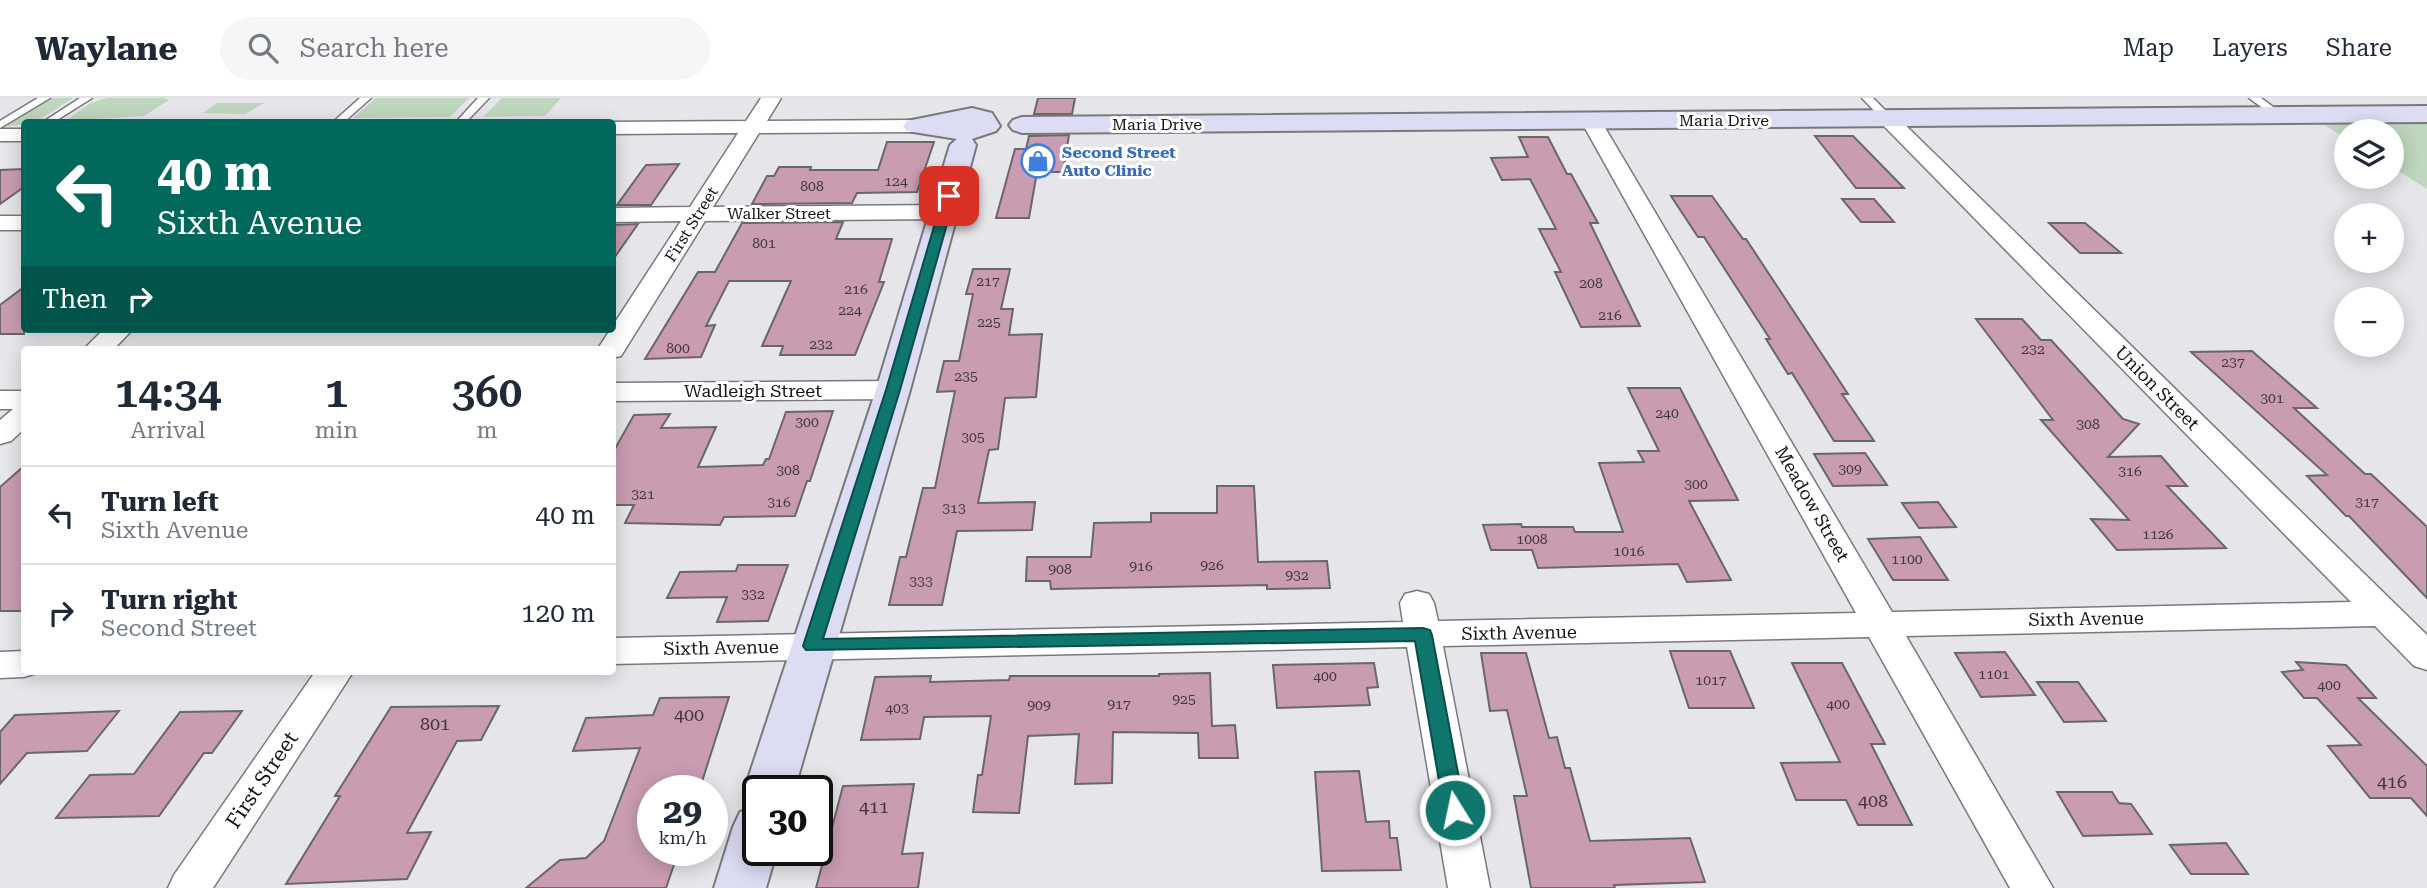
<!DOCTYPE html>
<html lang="en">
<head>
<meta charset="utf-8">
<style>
	body { margin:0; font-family:"Roboto Serif",serif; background:#f6f6f7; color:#1f2937; height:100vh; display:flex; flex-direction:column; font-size:26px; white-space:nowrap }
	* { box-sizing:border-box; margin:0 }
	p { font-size:23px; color:#747a83 }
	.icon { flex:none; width:38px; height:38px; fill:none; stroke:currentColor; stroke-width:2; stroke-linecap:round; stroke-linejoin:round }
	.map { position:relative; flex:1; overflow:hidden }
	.drawer { position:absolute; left:21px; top:248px; width:595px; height:329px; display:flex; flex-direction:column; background:#fff; border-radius:7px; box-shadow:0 4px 18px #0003 }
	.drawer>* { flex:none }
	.banner { position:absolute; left:21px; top:21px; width:595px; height:214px; border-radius:7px; box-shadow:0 4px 18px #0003; background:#00695c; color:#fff; overflow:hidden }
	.buttons { position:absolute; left:2334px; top:21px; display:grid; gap:14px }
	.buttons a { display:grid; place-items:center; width:70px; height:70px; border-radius:50%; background:#fff; box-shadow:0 4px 18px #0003; font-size:35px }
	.speed { position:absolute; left:637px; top:677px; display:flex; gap:14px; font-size:35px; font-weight:700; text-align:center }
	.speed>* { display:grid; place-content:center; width:91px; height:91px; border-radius:50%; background:#fff; box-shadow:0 4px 18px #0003; line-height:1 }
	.speed small { font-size:18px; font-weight:400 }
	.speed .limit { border:4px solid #111; border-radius:10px; background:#fff; color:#111 }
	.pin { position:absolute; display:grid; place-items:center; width:60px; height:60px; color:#fff; margin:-30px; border-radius:14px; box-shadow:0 4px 10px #0006 }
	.me { position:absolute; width:77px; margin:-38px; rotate:350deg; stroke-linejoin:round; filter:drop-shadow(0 0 5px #0008) }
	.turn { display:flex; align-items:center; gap:24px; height:147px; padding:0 21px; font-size:32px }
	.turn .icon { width:91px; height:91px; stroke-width:2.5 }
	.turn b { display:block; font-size:49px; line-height:60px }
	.then { display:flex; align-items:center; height:66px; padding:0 21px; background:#0003; gap:14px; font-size:26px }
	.eta { display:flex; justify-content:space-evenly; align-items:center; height:119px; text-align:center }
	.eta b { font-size:42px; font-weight:600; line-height:49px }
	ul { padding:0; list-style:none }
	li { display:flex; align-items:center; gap:21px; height:98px; padding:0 21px; border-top:2px solid #e0e1e3 }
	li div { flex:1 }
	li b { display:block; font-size:26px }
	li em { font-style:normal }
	header { display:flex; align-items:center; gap:42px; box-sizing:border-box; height:98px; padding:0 35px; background:#fff; border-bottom:2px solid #e0e1e3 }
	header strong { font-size:33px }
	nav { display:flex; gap:38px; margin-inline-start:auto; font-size:24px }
	.search { width:490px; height:63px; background:#f6f6f7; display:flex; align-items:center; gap:18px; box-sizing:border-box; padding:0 24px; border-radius:38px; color:#747a83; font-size:26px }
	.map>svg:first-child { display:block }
	.green { fill:#bfd6be }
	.building { fill:#c99cb2; stroke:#6a6769; stroke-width:2 }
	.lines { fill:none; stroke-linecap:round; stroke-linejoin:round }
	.lane-casing { stroke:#79797d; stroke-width:3 }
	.street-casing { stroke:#79797d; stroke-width:3 }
	.secondary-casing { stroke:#79797d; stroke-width:4 }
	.lane { fill:#fff; fill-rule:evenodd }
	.street { fill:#fff; fill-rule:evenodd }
	.secondary { fill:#dcdcf2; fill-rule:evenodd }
	.route { fill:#0f766e; stroke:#0a4d48; stroke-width:2 }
	.labels { text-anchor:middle; stroke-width:6; stroke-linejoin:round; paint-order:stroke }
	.number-label { font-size:14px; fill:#42373e }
	.far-street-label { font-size:16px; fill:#151517; stroke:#fff }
	.far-shop-label { font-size:16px; font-weight:bold; fill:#366cbe; stroke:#fff; text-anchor:start }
	.street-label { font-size:18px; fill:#151517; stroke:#fff }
	.near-number-label { font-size:18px; fill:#42373e }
	.near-street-label { font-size:21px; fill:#151517; stroke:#fff }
</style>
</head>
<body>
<header>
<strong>Waylane</strong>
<div class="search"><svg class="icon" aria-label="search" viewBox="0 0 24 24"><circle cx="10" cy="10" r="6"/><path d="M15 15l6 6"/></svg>Search here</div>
<nav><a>Map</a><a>Layers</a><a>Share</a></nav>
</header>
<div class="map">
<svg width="2427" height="790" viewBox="0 0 2427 790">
	<rect width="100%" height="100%" fill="#e6e6ea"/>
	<g class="green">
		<path d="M48 0H73L37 23 7 29 8 24Z"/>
		<path d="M107 0H163L169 2 144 18 65 23 89 6Z"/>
		<path d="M376 0H469L450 19 353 20Z"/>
		<path d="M502 0H561L545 18 483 19Z"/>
		<path d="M217 5H264L245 16 203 15Z"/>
		<path d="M2427 22V91L2392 69V33H2347V41L2318 23Z"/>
	</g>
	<g class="building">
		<path d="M1038 0H1075L1072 16H1034Z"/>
		<path d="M1069 37 1063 74H1037L1029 120H996L1015 51H1026L1029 38Z"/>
		<path d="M1815 38H1853L1904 90H1856Z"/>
		<path d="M1519 39H1548L1567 76H1571L1598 125H1590L1640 228 1581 229 1555 174H1561L1539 131H1556L1530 81 1502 82 1491 60 1528 59Z"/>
		<path d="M887 44H934L917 94 857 95 852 105 752 106 767 78H774L779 69H811L810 72H878Z"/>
		<path d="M679 66 651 107H617L646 67Z"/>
		<path d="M24 71V89L0 106V72Z"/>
		<path d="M1671 98H1712L1743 141H1746L1848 296H1842L1874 343H1834L1792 275 1788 276 1766 241H1770L1704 139H1698Z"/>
		<path d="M1842 101H1874L1894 124H1861Z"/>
		<path d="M843 124 836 141H892L879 184H884L855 257H780L783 248H762L791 183H729L706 228 715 227 701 259 645 261 698 174H715L742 125Z"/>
		<path d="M2049 125H2085L2121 155H2080Z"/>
		<path d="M638 126 612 163V127Z"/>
		<path d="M973 171H1010L1001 211H1013L1009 237 1042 236 1036 299 1005 300 998 351 989 352 978 405 1035 404 1032 432 957 433 942 507H889L900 459H906L923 390H935L955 293 937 294 944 263H959L973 196H966Z"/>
		<path d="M24 189V236H0V207Z"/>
		<path d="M1976 221H2022L2041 242H2051L2123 321 2139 326 2108 359 2161 358 2187 388H2167L2226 450 2117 452 2091 421 2129 422 2041 322H2053Z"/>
		<path d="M2252 253 2317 310H2294L2365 376H2371L2427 429V500L2349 418H2346L2307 378 2327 377 2191 254Z"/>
		<path d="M1628 290H1680L1738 402 1689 403 1731 482 1687 484 1678 466 1538 470 1532 452H1491L1483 427 1521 426 1522 429H1573L1575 434H1623L1599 365 1644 364 1638 353H1659Z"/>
		<path d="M833 313 810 383H807L795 418 724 419 720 427 625 425 634 407H612V356L634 317 670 316 661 330 716 329 698 369 763 367 766 361H769L786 314Z"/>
		<path d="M1865 355 1887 387 1833 388 1814 356Z"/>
		<path d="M24 368V513H0V389Z"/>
		<path d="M1217 388H1254L1258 464 1327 463 1330 490 1267 491V487L1051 491 1050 483H1026L1027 459H1091L1094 425 1151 424V415H1217Z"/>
		<path d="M1938 404 1956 429 1919 430 1902 405Z"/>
		<path d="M1920 439 1948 482H1893L1868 441Z"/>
		<path d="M738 467H788L768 523 717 524 727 499 667 500 680 474 736 473Z"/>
		<path d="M1670 553H1730L1754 610H1689Z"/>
		<path d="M2005 554 2035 597 1981 599 1955 555Z"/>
		<path d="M1481 555H1526L1549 640 1557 639 1565 670H1570L1590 743 1690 740 1705 784 1614 787 1615 790H1531L1514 698H1527L1507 612 1490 613Z"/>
		<path d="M2296 564 2346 567 2376 600H2358L2427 668V718L2411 700H2370L2328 648 2361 647 2317 600H2304L2282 574 2303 572Z"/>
		<path d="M1374 565 1378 589 1367 590 1370 607 1277 610 1273 567Z"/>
		<path d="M1792 565H1842L1885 646H1871L1912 727H1858L1846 702H1796L1781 665 1840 664Z"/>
		<path d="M1210 575 1212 628 1235 627 1238 660H1199L1198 635 1113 634 1112 685 1075 686 1079 636 1028 638 1019 715 973 714 978 677H982L991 618 924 619 920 641 861 642 875 579 931 578 930 584 1009 582 1010 578H1159V576Z"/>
		<path d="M2037 584H2078L2106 623 2064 624Z"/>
		<path d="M729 599 699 693H653V752H679L666 790H526L560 762 586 760 604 743 640 650 573 653 586 620 653 617 660 600Z"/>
		<path d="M499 608 481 642 457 643 407 735 431 734 407 781 286 786 340 698H335L391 609Z"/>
		<path d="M119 613 87 653 27 655 0 686V634L15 617Z"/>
		<path d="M242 613 212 655H204L159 718 56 720 90 677 134 676 180 614Z"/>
		<path d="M1359 673 1366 724 1389 723 1390 740H1397L1401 772 1322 773 1315 674Z"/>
		<path d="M914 686 902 756 923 755 918 790H816L843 688Z"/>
		<path d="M2057 694H2112L2119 705 2131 706 2152 736 2083 738Z"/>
		<path d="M2226 745 2248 776H2191L2170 747Z"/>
	</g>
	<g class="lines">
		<defs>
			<g id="lane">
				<path d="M38 0H50L0 30V23Z"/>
				<path d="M80 0H92L54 24H43Z"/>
				<path d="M360 0H371L344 24H333Z"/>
				<path d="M478 0H489L466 24H456Z"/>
				<path d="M1862 0H1873L1892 19V23H1884Z"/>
				<path d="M2249 0H2261L2284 17 2275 19Z"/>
			</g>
			<g id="street">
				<path d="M761 0H781L767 23 916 22 923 24 926 28 923 32 916 34 759 35 713 109 945 107 953 109 957 114 953 119 945 121 705 123 621 258 612 260V252H597L681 123 612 124V110L690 109 738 35 612 36V24H609L746 23Z"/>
				<path d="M1888 15 1895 17 2427 537V572L2414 568 2375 528 1906 538 2053 790H2010L1869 539 1443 548 1490 790H1448L1407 549 612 566V540L1403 524 1400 505 1405 496 1417 493 1429 496 1434 505 1438 523 1856 515 1581 23 1584 19H1598L1601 23 1892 514 2351 504 1881 25 1878 21 1881 17Z"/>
				<rect x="0" y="31" width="24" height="12"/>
				<rect x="0" y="118" width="24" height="14"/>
				<path d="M104 231H133L113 252H83Z"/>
				<path d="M893 283 903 286 907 292 903 298 893 301 612 303V285Z"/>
				<path d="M0 293H24V331L11 343 0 346V322L13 311H0Z"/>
				<path d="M24 553V574L37 575 24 579 0 580V554Z"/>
				<path d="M315 574H353L213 790H168L174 777Z"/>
			</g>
			<g id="secondary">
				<path d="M2427 8V24L1022 35 1013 32 1009 27 1013 22 1022 19Z"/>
				<path d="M972 10 992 15 1000 28 996 33 972 41 976 47 910 292 794 693H758V752H777L766 790H714L733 729 740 714 757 709 752 707 744 693 876 292 950 47 957 41 907 33 903 28 907 23Z"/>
			</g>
		</defs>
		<use href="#lane" class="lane-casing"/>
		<use href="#street" class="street-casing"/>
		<use href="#secondary" class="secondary-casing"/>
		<use href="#lane" class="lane"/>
		<use href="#street" class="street"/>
		<use href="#secondary" class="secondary"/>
	</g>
	<path class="route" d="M949 95 955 98 900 292 823 541 1423 530 1430 532 1432 537 1465 712 1462 718 1455 721 1447 718 1444 712 1415 543 806 552 803 548 886 292 943 98Z"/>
	<defs>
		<symbol id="shop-ring" viewBox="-11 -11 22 22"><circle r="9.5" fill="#fff" stroke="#3f7fe0" stroke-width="1.5"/><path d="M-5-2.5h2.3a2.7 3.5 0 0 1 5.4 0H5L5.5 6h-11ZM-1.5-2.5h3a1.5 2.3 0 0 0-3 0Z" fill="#3f7fe0"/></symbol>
	</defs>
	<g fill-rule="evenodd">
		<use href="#shop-ring" x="1019" y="44" width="38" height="38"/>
	</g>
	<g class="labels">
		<g class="number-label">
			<text x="896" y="88">124</text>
			<text x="812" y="93">808</text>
			<text x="764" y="150">801</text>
			<text x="988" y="188">217</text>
			<text x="1591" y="190">208</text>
			<text x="856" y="196">216</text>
			<text x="850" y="217">224</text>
			<text x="1610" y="222">216</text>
			<text x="989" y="229">225</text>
			<text x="821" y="251">232</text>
			<text x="678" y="255">800</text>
			<text x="2033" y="256">232</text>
			<text x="2233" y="269">237</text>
			<text x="966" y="283">235</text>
			<text x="2272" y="305">301</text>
			<text x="1667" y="320">240</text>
			<text x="807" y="329">300</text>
			<text x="2088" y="331">308</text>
			<text x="973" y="344">305</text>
			<text x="1850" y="376">309</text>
			<text x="788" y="377">308</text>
			<text x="2130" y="378">316</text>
			<text x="1696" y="391">300</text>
			<text x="643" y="401">321</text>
			<text x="779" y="409">316</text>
			<text x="2367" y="409">317</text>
			<text x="954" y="415">313</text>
			<text x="2158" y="441">1126</text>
			<text x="1532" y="446">1008</text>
			<text x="1629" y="458">1016</text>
			<text x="1907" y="466">1100</text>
			<text x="1212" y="472">926</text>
			<text x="1141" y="473">916</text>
			<text x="1060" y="476">908</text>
			<text x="1297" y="482">932</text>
			<text x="921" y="488">333</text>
			<text x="753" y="501">332</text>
			<text x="1994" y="581">1101</text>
			<text x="1325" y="583">400</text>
			<text x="1711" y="587">1017</text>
			<text x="2329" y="592">400</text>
			<text x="1184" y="606">925</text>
			<text x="1119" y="611">917</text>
			<text x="1838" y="611">400</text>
			<text x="1039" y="612">909</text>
			<text x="897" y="615">403</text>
		</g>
		<g class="far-street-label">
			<text x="1724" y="28">Maria Drive</text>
			<text x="1157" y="32">Maria Drive</text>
			<text x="779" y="121">Walker Street</text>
			<text transform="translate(691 126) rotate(-58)" y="6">First Street</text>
		</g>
		<g class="far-shop-label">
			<text x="1062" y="60">Second Street<tspan x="1062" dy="18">Auto Clinic</tspan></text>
		</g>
		<g class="street-label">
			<text transform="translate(2157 290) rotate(45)" y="6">Union Street</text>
			<text x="753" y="299">Wadleigh Street</text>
			<text transform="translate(1812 406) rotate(60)" y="6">Meadow Street</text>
			<text transform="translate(2086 521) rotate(-1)" y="6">Sixth Avenue</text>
			<text transform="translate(1519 535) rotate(-1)" y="6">Sixth Avenue</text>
			<text transform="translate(721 550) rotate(-1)" y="6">Sixth Avenue</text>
		</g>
		<g class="near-number-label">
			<text x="689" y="623">400</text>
			<text x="435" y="632">801</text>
			<text x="2392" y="690">416</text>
			<text x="1873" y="709">408</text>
			<text x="874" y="715">411</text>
		</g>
		<g class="near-street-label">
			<text transform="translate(262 682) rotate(-56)" y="7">First Street</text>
		</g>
	</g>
</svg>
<div class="buttons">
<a><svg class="icon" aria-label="layers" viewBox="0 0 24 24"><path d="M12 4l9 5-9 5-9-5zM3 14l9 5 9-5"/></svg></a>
<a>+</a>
<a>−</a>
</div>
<div class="speed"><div>29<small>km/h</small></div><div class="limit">30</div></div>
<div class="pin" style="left:949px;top:98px;background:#d93025"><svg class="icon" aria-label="arrive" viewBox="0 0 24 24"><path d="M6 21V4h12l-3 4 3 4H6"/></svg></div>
<svg class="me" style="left:1455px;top:712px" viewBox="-20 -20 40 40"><circle r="17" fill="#0f766e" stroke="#fff" stroke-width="3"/><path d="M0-11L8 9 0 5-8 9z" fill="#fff"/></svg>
<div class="banner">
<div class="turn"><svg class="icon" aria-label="left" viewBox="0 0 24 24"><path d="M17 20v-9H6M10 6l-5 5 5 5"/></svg><div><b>40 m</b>Sixth Avenue</div></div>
<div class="then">Then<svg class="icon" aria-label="right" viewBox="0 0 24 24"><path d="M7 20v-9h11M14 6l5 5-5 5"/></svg></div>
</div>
<section class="drawer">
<div class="eta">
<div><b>14:34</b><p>Arrival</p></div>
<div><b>1</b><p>min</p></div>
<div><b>360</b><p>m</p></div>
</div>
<ul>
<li><svg class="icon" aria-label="left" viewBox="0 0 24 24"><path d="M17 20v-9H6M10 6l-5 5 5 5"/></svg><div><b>Turn left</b><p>Sixth Avenue</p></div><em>40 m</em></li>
<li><svg class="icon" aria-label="right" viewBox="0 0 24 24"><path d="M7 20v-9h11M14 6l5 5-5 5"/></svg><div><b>Turn right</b><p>Second Street</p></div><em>120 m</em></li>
</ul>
</section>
</div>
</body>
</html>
